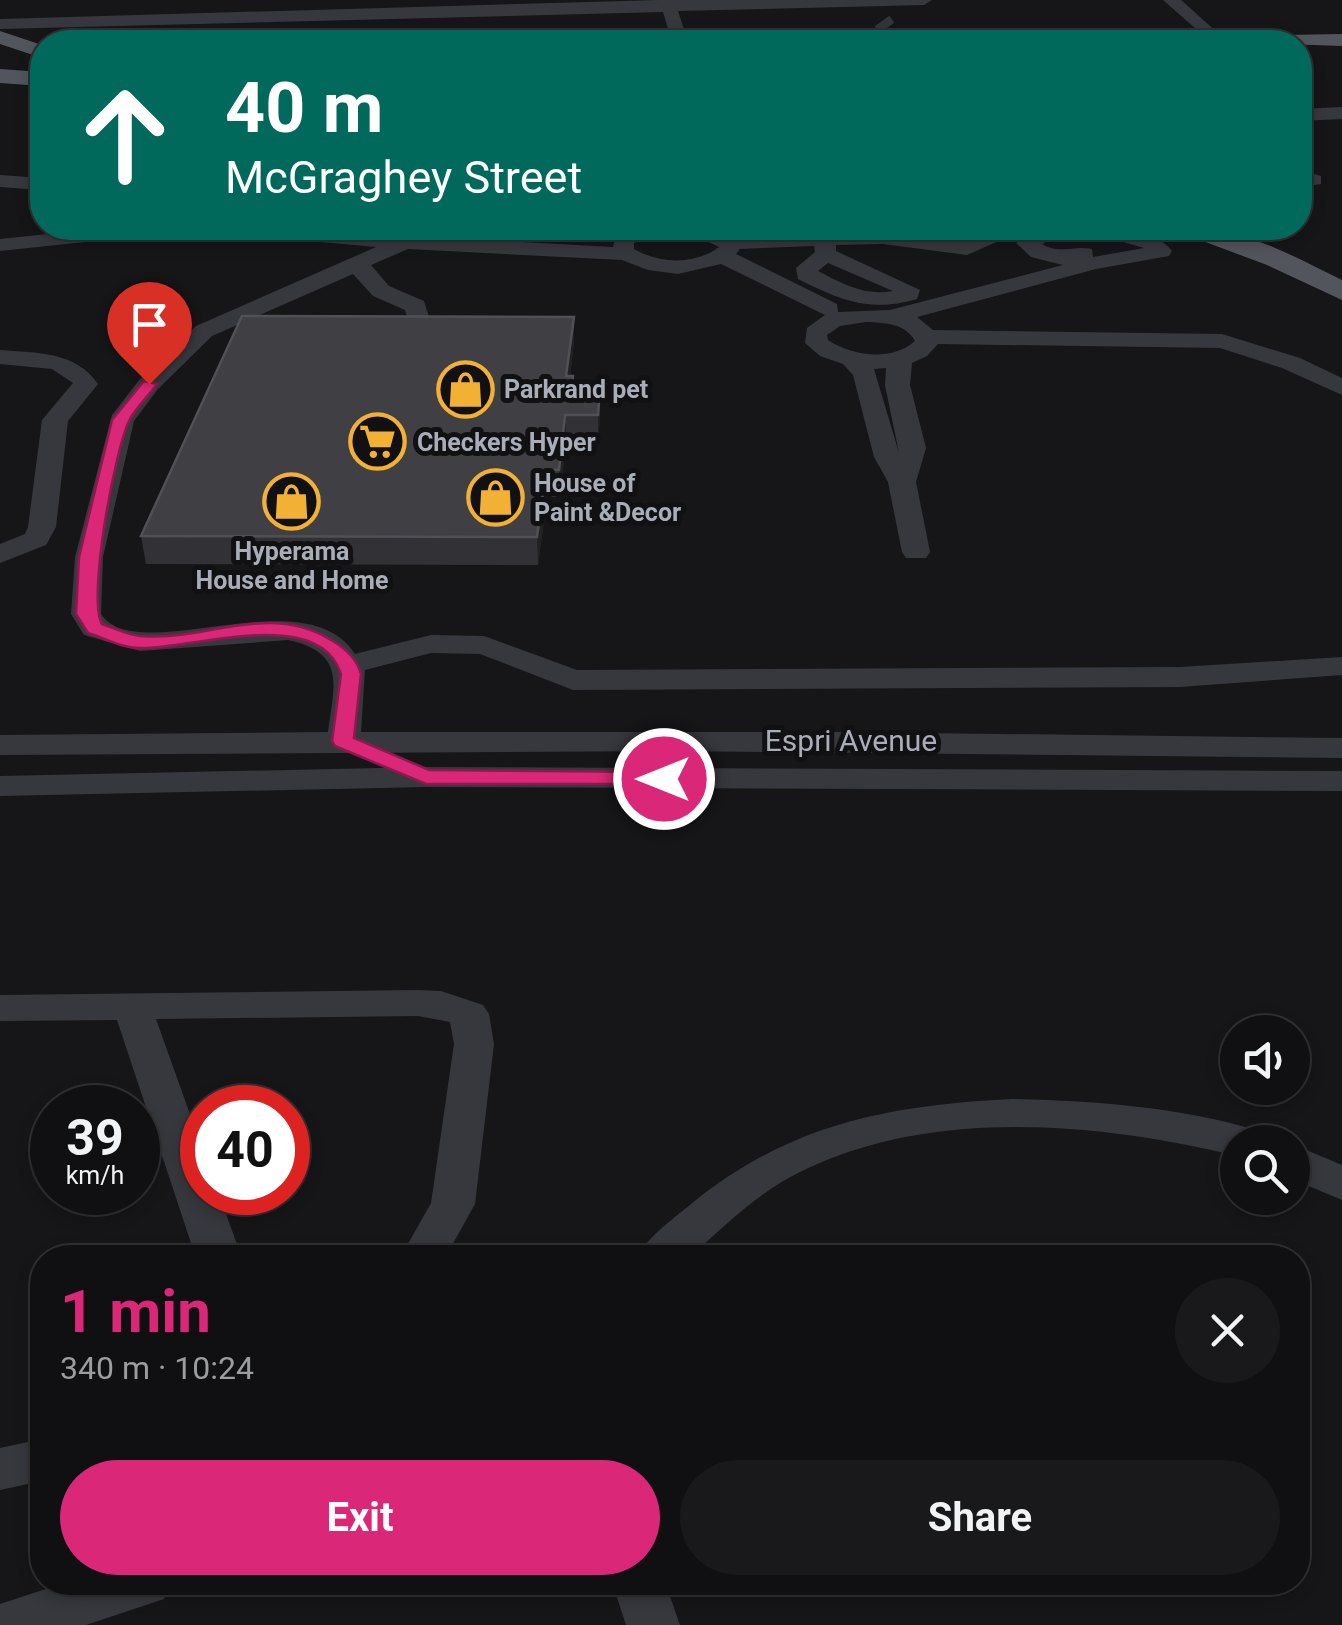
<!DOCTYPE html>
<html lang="en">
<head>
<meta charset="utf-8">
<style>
	body { margin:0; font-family:Roboto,sans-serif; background:#19191b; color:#f1f3f6; height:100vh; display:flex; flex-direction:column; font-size:38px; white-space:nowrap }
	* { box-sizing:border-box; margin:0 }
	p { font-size:32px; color:#9c9d9f }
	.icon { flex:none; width:55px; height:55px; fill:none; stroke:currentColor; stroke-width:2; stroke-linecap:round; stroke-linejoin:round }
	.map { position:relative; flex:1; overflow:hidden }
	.side { position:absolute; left:30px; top:1245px; width:1280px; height:350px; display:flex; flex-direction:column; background:#101012; border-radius:40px; box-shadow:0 5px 15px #0003,0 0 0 2px #303032 }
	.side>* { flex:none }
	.guide { position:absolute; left:30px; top:30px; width:1282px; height:210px; border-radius:40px; box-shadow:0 5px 15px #0003,0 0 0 2px #303032; background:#00695c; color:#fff; overflow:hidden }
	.controls { position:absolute; left:1220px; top:1015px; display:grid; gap:20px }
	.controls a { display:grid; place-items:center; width:90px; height:90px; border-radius:50%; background:#101012; box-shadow:0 5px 15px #0003,0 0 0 2px #303032; font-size:50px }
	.speed { position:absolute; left:30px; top:1085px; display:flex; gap:20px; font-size:50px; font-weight:700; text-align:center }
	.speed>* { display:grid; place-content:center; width:130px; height:130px; border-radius:50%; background:#101012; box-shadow:0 5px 15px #0003,0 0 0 2px #303032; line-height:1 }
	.speed small { font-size:25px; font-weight:400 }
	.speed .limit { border:15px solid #d22; background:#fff; color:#111 }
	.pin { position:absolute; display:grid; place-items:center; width:85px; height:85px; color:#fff; margin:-102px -42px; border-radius:50% 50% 50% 0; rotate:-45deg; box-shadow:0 0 10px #0007 }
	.pin .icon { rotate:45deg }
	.me { position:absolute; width:110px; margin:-55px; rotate:270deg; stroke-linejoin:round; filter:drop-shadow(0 0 8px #0008) }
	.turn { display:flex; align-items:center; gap:35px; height:210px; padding:0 30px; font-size:45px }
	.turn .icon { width:130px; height:130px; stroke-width:2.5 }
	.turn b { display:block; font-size:70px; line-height:85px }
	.round { display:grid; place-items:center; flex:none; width:105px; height:105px; border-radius:52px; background:#19191b }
	.overview { display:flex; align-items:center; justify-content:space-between; height:170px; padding:0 30px }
	h1 { font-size:60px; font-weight:700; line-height:75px; color:#db2777 }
	.cta { display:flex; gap:20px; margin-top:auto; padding:20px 30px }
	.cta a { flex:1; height:115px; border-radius:60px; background:#db2777; color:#fff; font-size:40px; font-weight:700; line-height:115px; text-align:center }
	.cta a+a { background:#19191b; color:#f1f3f6 }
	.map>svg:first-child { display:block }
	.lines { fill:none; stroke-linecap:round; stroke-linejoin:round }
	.minor-tunnel { stroke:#333438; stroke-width:18; stroke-dasharray:18 9; stroke-linecap:butt }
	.minor { fill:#37383d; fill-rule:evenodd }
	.major { fill:#53555c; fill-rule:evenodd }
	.wall { fill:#323236 }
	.shaded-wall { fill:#212124 }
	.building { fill:#3f3f44; stroke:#4f5156; stroke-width:2.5 }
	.route { fill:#db2777; stroke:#8e194d; stroke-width:2.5 }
	.labels { text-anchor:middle; stroke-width:10; stroke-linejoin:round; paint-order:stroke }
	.far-poi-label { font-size:25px; font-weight:bold; fill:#a8adb8; stroke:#111113; text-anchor:start }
	.street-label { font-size:30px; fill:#a8adb8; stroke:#111113 }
</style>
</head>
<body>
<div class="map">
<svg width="1342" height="1625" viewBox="0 0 1342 1625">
	<rect width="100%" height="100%" fill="#161618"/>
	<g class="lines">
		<path class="minor-tunnel" d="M882 21 887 28"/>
		<g class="minor">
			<path d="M659 0H932L924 5 678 11 688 42H672L663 12 0 29V19Z"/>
			<path d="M1163 0H1181L1228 42H1211Z"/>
			<path d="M892 30 948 29 956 34 948 39H886V31Z"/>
			<path d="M1342 107V119L1300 121V109Z"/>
			<path d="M1314 174 1321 176V184L1300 187V175Z"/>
			<path d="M0 175 42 178V190L0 187Z"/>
			<path d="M105 228H289L402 236 421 228H448L434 237 613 247 616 234 637 228H666L663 232 634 243V249C660 264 695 265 719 247L687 232 684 228H713L735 236 811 233 809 228H829L832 232H883L965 241 999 228H1028L967 255 883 244 836 245V251L920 290 917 299C870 313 840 300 798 279L796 268 815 252 814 246 740 249 736 254 837 304 838 312 890 310 1063 265 1031 257 1016 243 1044 228H1071L1042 244C1060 255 1073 245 1092 249L1093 257 1144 248 1089 232 1086 228C1114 228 1154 227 1172 251L1169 256 1096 269 917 317 933 330 1222 334 1300 358 1342 378V395L1282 368 1220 348 938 344 927 356 912 363 910 385 926 448 916 482 930 552 926 558H906L902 552 888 482 874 457 853 375 843 364 820 356 805 343 807 328 825 315 721 264 678 274 648 270 622 260 408 249 371 265 389 286 424 301 430 320 426 325H410L405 310 373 296 353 274 212 336 158 389 134 421 103 557 101 614C137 669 305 576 355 654L431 635 484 636 577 670 1180 667 1342 657V675L1180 687 573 690 480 654 431 653 365 670 361 732H839L1342 738V758L671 751 0 755V735L328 732C334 685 347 653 288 640L140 651 84 635 71 614 75 557 112 415 140 379 196 326 376 247 244 235 132 237 0 251V239ZM828 263 893 291C864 296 843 284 818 271ZM866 322C885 323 905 323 915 341 891 362 853 356 828 340L827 335 840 326ZM886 368 885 385 899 453 874 369Z"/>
			<path d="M0 350C37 353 75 351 98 384L68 421 56 527 46 545 0 563V544L25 534 28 527 42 420 73 383 52 369 0 364Z"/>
			<path d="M426 767 1342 771V791L426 787 0 796V776Z"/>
			<path d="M418 990 441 991 483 1005 489 1014 494 1044 475 1204 445 1258H400L431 1203 454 1044 450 1022 418 1016 156 1019 202 1148V1192H218L242 1258H196L117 1020 0 1021V995Z"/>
			<path d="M1012 1099C1096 1101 1179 1107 1259 1131L1265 1142H1238V1156C1100 1123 935 1107 804 1170 761 1190 724 1226 689 1258H637C648 1236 672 1220 691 1204 789 1124 889 1105 1012 1099Z"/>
			<path d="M1292 1144 1342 1165V1200L1292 1179Z"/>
			<path d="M42 1439V1481L0 1490V1448Z"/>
			<path d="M67 1582H171L164 1599 86 1625H0V1604Z"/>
			<path d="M612 1582H665L680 1625H626Z"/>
		</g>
		<g class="major">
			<path d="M0 31 42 45V58L0 44Z"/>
			<path d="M1342 34V46L1224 42 1235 36Z"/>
			<path d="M0 69 42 72V86L0 83Z"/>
			<path d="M1180 228C1237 224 1291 255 1342 280V300L1267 265 1184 234Z"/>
		</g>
	</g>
	<path class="wall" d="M574 342 570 376 574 389H600V415L598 441H566L560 497H547L538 565 146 564 141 536Z"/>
	<g class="shaded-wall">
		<path d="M574 317V342L567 401 566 376Z"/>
		<path d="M600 389V415L598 441V415Z"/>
		<path d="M565 415 566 441 560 497 559 470Z"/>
		<path d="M546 470 547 497 538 565 537 537Z"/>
	</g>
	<path class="building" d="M242 316 574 317 566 376H573L572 389H600L598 415H565L559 470H546L537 537 141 536Z"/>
	<path class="route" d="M144 381 157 384C149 396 135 408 129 421 115 450 87 599 102 624 114 628 127 635 140 636 205 642 269 601 331 640 345 648 357 659 361 674L354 738 429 770 664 772 675 779 672 784H426L335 746 332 741 341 674C319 604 190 650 140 648 122 648 104 638 88 633L76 614 79 557 112 420Z"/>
	<defs>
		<symbol id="shop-ring" viewBox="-11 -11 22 22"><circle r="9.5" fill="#111113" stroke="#f2b134" stroke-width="1.5"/><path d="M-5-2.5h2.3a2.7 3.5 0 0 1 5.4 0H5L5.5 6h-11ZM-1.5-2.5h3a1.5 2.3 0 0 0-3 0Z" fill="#f2b134"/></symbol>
		<symbol id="supermarket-ring" viewBox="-11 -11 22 22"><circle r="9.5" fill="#111113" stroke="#f2b134" stroke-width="1.5"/><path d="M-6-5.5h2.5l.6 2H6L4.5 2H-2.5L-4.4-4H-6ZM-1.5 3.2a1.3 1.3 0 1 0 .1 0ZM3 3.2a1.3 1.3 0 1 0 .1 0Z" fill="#f2b134"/></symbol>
	</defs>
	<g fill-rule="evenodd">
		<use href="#shop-ring" x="434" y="358" width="63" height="63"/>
		<use href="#supermarket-ring" x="346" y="410" width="63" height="63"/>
		<use href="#shop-ring" x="464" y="466" width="63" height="63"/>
		<use href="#shop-ring" x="260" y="470" width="63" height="63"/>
	</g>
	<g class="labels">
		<g class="far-poi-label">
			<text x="504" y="398">Parkrand pet</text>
			<text x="417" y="451">Checkers Hyper</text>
			<text x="534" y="492">House of<tspan x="534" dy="29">Paint &amp;Decor</tspan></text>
			<text x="292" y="560" text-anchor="middle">Hyperama<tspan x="292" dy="29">House and Home</tspan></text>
		</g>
		<g class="street-label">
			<text x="851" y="751">Espri Avenue</text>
		</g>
	</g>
</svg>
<div class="controls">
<a><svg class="icon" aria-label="sound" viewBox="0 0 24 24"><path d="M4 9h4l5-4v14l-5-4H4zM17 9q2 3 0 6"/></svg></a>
<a><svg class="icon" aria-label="search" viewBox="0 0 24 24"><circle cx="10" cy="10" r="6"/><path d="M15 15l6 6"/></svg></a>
</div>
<div class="speed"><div>39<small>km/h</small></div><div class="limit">40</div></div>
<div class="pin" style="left:149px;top:384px;background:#d93025"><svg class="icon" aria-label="arrive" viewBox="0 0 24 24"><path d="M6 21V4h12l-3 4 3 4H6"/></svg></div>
<svg class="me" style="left:664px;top:779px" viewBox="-20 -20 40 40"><circle r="17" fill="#db2777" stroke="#fff" stroke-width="3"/><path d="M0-11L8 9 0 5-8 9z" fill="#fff"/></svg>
<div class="guide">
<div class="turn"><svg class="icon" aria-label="ahead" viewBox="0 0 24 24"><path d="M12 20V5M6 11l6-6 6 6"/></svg><div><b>40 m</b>McGraghey Street</div></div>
</div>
<section class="side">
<div class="overview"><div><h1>1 min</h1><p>340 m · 10:24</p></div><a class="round"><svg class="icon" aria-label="close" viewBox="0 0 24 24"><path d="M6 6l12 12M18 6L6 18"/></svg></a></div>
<div class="cta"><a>Exit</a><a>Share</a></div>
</section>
</div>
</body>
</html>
